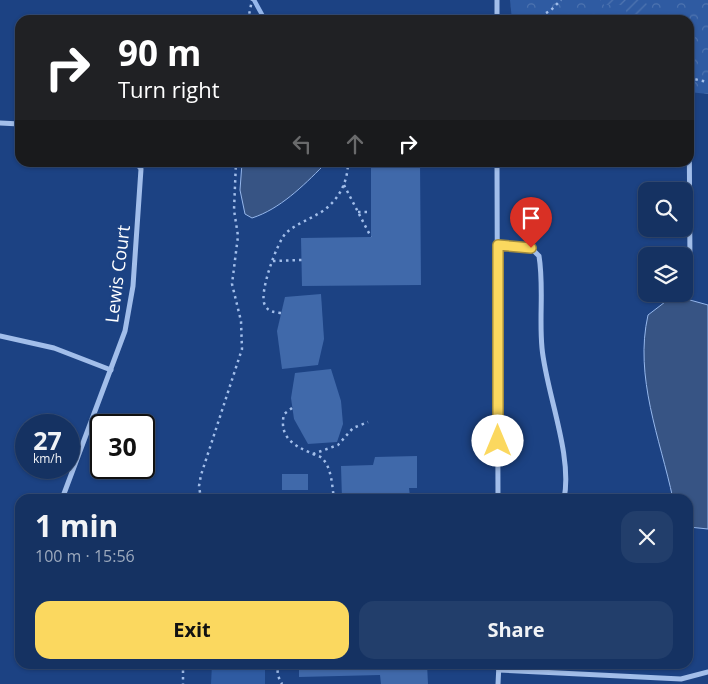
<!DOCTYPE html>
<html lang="en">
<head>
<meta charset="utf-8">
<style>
	body { margin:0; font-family:"Open Sans",sans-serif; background:#223e6b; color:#f1f3f6; height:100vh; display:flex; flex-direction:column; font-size:19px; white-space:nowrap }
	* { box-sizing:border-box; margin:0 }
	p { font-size:16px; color:#9daabe }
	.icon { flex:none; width:28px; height:28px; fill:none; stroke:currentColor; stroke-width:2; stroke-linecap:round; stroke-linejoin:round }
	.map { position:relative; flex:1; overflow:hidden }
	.drawer { position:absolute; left:15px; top:494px; width:678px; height:175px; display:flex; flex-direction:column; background:#153262; border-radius:15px; box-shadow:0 1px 4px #0004,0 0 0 1px #344d77 }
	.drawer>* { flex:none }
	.banner { position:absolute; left:15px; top:15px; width:679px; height:152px; border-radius:15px; box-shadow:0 1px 4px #0004,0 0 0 1px #344d77; background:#202124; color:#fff; overflow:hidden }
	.fabs { position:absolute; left:638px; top:182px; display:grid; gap:10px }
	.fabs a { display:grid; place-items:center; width:55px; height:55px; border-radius:10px; background:#153262; box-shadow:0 1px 4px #0004,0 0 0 1px #344d77; font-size:25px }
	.speed { position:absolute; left:15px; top:414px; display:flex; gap:10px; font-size:25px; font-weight:700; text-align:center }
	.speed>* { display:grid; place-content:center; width:65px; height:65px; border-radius:50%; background:#153262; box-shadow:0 1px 4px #0004,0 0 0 1px #344d77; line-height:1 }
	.speed small { font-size:12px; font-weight:400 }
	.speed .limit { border:2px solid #111; border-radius:8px; background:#fff; color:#111 }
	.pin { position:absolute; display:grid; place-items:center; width:42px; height:42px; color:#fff; margin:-51px -21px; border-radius:50% 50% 50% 0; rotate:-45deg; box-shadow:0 0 5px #0007 }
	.pin .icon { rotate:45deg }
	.me { position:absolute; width:55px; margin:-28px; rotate:0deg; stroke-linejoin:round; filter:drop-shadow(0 0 4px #0008) }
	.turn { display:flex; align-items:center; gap:18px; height:105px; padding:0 20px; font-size:22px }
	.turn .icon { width:65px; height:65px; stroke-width:2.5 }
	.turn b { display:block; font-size:35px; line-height:42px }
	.lanes { display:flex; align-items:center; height:48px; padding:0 20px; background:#0003; justify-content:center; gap:25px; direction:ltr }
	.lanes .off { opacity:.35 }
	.round { display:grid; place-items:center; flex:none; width:52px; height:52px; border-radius:15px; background:#223e6b }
	.summary { display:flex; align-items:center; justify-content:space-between; height:85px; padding:0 20px }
	h1 { font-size:30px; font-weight:700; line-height:38px }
	.cta { display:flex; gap:10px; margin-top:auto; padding:10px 20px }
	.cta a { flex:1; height:58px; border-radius:15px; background:#fbd85f; color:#111; font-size:20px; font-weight:700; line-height:58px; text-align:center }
	.cta a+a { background:#223e6b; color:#f1f3f6 }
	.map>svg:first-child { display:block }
	.grass { fill:#2f5ba2 }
	.park { fill:url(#park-crowns) }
	.garden { fill:url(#garden-furrows) }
	.water { fill:#375484; stroke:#95b7ec }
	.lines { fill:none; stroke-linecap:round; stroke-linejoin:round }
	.stream { stroke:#95b7ec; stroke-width:4.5 }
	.building { fill:#4069aa }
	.path { stroke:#a2beea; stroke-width:2.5; stroke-dasharray:2.5 4; stroke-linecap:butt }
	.street { stroke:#a2beea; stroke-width:5 }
	.route-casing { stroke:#a38c3e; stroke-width:12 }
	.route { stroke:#fbd85f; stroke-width:9 }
	.labels { text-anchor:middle; stroke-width:5; stroke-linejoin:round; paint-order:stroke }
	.street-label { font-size:18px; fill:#fff; stroke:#1c4283 }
</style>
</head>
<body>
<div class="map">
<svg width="708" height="684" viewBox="0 0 708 684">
	<defs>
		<pattern id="park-crowns" width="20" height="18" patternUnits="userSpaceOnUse" patternTransform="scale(1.25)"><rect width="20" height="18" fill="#2f5ba2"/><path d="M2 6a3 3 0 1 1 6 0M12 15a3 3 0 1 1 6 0" fill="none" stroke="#4e74b0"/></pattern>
		<pattern id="garden-furrows" width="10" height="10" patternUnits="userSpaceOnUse" patternTransform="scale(1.25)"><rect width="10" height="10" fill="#2f5ba2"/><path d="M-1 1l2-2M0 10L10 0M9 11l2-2" fill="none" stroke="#4e74b0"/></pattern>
	</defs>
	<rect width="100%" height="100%" fill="#1c4283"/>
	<path class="grass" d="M212 664H265V684H211Z"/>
	<path class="park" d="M510 0H708V94L689 92V20H512Z"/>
	<path class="garden" d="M600 0H641L647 4 643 20 629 19 624 5H604Z"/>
	<g class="water">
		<path d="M242 163V162L324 163 323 166C303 186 280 209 252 218L245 214 240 190Z"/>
		<path d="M679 297 708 305V529L689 527 688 499H673C660 438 634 377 648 315L665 302Z"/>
	</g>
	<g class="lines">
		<path class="stream" d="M254 0 265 20"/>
	</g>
	<g class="building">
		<path d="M371 162H420L421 285 302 286 301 238 371 237Z"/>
		<path d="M321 294 324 339 318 365 282 369 277 331 285 297Z"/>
		<path d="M331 369 341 401 343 424 337 442 308 444 294 419 291 398 295 373Z"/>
		<path d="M417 456V488H409L410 497 445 494 446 499H342L341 466 373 465 375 457Z"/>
		<rect x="282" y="474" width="26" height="16"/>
		<path d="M299 664H427L428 684H381L380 675 299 677Z"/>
	</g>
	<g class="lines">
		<g class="path">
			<path d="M248 20 252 0"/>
			<path d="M535 20 551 10 561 0"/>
			<path d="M689 78 708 82"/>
			<path d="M344 185 371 237"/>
			<path d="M358 212H371"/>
			<path d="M273 261 302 260"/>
			<path d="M281 313C274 312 268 312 265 305 258 295 277 242 286 233 299 221 319 217 331 204 342 193 348 178 348 162"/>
			<path d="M292 408 284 414C279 436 292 445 311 453 314 455 320 456 322 458 332 468 332 486 334 499"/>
			<path d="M313 454 338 445 353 428 368 422"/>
			<path d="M201 499 199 486 201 475 242 349 241 321 232 284 238 236 234 210 236 162"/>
			<path d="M183 664V684"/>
			<path d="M277 664 278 676 282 684"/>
		</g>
		<g class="street">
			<path d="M497 0V20"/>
			<path d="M689 101 690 266"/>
			<path d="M0 123 20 124"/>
			<path d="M497 162 498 499"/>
			<path d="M498 245 531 248 539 256C544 286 539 317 542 348 546 392 573 455 564 499"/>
			<path d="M0 336 54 348 111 370"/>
			<path d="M62 499 125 331 133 286 141 169 136 162"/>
			<path d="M499 670 681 679 708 672"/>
			<path d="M498 684 499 664"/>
		</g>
	</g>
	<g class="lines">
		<defs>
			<path id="route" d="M498 441V245L531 248"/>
		</defs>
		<use href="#route" class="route-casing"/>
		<use href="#route" class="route"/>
	</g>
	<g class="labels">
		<g class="street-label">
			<text transform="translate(118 274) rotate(-83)" y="6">Lewis Court</text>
		</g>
	</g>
</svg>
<div class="fabs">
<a><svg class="icon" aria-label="search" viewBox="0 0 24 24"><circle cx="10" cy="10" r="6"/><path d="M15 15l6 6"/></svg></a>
<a><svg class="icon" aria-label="layers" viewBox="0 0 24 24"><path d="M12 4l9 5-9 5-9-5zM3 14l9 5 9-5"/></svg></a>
</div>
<div class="speed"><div>27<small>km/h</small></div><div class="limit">30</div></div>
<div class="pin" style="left:531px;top:248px;background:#d93025"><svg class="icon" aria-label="arrive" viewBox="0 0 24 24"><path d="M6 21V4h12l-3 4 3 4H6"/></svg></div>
<svg class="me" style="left:498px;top:441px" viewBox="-20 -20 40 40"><circle r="19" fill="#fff"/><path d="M0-13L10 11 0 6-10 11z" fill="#fbd85f"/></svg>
<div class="banner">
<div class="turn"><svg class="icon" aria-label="right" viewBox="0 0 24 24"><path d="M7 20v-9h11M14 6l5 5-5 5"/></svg><div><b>90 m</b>Turn right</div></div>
<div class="lanes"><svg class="icon off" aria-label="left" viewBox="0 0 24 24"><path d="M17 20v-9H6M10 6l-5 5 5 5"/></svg><svg class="icon off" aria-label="ahead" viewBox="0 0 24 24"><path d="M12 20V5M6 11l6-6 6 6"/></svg><svg class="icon" aria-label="right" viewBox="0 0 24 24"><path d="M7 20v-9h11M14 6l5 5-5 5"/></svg></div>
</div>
<section class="drawer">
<div class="summary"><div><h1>1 min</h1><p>100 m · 15:56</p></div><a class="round"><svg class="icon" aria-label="close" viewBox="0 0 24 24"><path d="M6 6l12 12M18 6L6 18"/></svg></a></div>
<div class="cta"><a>Exit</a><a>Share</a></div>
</section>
</div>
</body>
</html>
